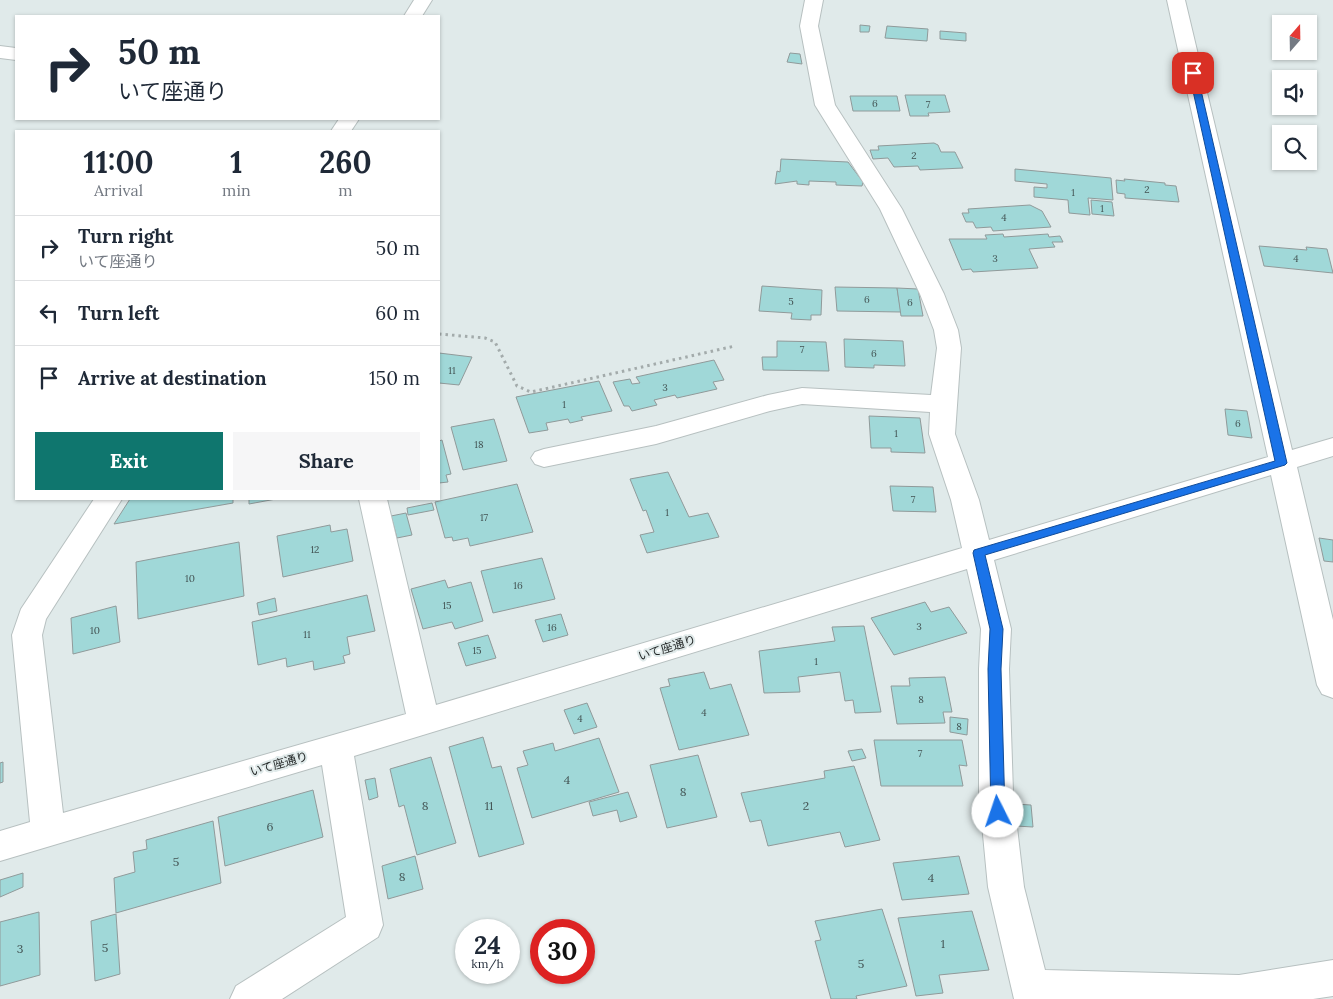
<!DOCTYPE html>
<html lang="en">
<head>
<meta charset="utf-8">
<style>
	body { margin:0; font-family:Lora,"Noto Sans JP",serif; background:#f6f6f7; color:#1f2937; height:100vh; display:flex; flex-direction:column; font-size:19px; white-space:nowrap }
	* { box-sizing:border-box; margin:0 }
	p { font-size:16px; color:#747a83 }
	.icon { flex:none; width:28px; height:28px; fill:none; stroke:currentColor; stroke-width:2; stroke-linecap:round; stroke-linejoin:round }
	.map { position:relative; flex:1; overflow:hidden }
	.details { position:absolute; left:15px; top:130px; width:425px; height:370px; display:flex; flex-direction:column; background:#fff; border-radius:0px; box-shadow:0 1px 4px #0004 }
	.details>* { flex:none }
	.top-card { position:absolute; left:15px; top:15px; width:425px; height:105px; border-radius:0px; box-shadow:0 1px 4px #0004; background:#fff; color:#1f2937; overflow:hidden }
	.needle { width:32px; rotate:20deg }
	.controls { position:absolute; left:1272px; top:15px; display:grid; gap:10px }
	.controls a { display:grid; place-items:center; width:45px; height:45px; border-radius:0px; background:#fff; box-shadow:0 1px 4px #0004; font-size:25px }
	.speed { position:absolute; left:455px; top:919px; display:flex; gap:10px; font-size:25px; font-weight:700; text-align:center }
	.speed>* { display:grid; place-content:center; width:65px; height:65px; border-radius:50%; background:#fff; box-shadow:0 1px 4px #0004; line-height:1 }
	.speed small { font-size:12px; font-weight:400 }
	.speed .limit { border:8px solid #d22; background:#fff; color:#111 }
	.pin { position:absolute; display:grid; place-items:center; width:42px; height:42px; color:#fff; margin:-21px; border-radius:10px; box-shadow:0 2px 8px #0006 }
	.me { position:absolute; width:55px; margin:-28px; rotate:356deg; stroke-linejoin:round; filter:drop-shadow(0 0 4px #0008) }
	.turn { display:flex; align-items:center; gap:18px; height:105px; padding:0 20px; font-size:22px }
	.turn .icon { width:65px; height:65px; stroke-width:2.5 }
	.turn b { display:block; font-size:35px; line-height:42px }
	.eta { display:flex; justify-content:space-evenly; align-items:center; height:85px; text-align:center }
	.eta b { font-size:30px; font-weight:800; line-height:35px }
	.primary-button { display:flex; gap:10px; margin-top:auto; padding:10px 20px }
	.primary-button a { flex:1; height:58px; border-radius:0px; background:#0f766e; color:#fff; font-size:20px; font-weight:800; line-height:58px; text-align:center }
	.primary-button a+a { background:#f6f6f7; color:#1f2937 }
	ul { padding:0; list-style:none }
	li { display:flex; align-items:center; gap:15px; height:65px; padding:0 20px; border-top:1px solid #e0e1e3 }
	li div { flex:1 }
	li b { display:block; font-size:19px }
	li em { font-style:normal }
	.map>svg:first-child { display:block }
	.building { fill:#a0d8d8; stroke:#909a9a }
	.lines { fill:none; stroke-linecap:round; stroke-linejoin:round }
	.minor-casing { stroke:#b7c0c0; stroke-width:2 }
	.path { stroke:#a3abab; stroke-width:3; stroke-dasharray:2.5 4; stroke-linecap:butt }
	.minor { fill:#fff; fill-rule:evenodd }
	.route { fill:#1a73e8; stroke:#114b97 }
	.labels { text-anchor:middle; stroke-width:4; stroke-linejoin:round; paint-order:stroke }
	.number-label { font-size:10px; fill:#435454 }
	.street-label { font-size:12px; fill:#242828; stroke:#e0eaea }
	.near-number-label { font-size:12px; fill:#435454 }
</style>
</head>
<body>
<div class="map">
<svg width="1333" height="999" viewBox="0 0 1333 999">
	<rect width="100%" height="100%" fill="#e0eaea"/>
	<g class="building">
		<path d="M860 25 870 26 869 32H860Z"/>
		<path d="M887 26 928 29 927 41 885 38Z"/>
		<path d="M940 31 966 33V41L940 39Z"/>
		<path d="M790 53 800 54 802 64 787 62Z"/>
		<path d="M905 95H945L950 112 928 113 929 116H910Z"/>
		<path d="M850 96H897L900 111H853Z"/>
		<path d="M934 143 938 145 941 152H955L963 168 920 170 918 166 894 167 888 158 873 159 870 150H879L878 146Z"/>
		<path d="M781 159 848 162 863 182 862 186 836 185V182L809 181V185L797 184V181L775 184 777 171 780 172Z"/>
		<path d="M1015 169 1111 178 1113 200 1088 198 1090 215 1069 213 1068 200 1034 197V187L1047 188V184L1015 181Z"/>
		<path d="M1124 179 1165 183V185L1176 186 1179 202 1125 198V194L1117 193 1116 180 1125 181Z"/>
		<path d="M1091 200 1112 202 1114 216 1092 214Z"/>
		<path d="M1030 205 1042 211 1051 227 993 231 991 227 976 228 973 222H966L962 213H969L968 209Z"/>
		<path d="M1003 234 1004 237 1048 234 1049 237 1060 236 1063 242H1052L1055 247 1029 249 1038 268 973 272 971 269 962 270 949 239H987L985 235Z"/>
		<path d="M1259 246 1307 250 1306 247 1327 249 1333 273 1264 266Z"/>
		<path d="M762 286 822 290 821 315H811V320L791 319 792 313 759 311Z"/>
		<path d="M835 287 897 288 901 312 837 311Z"/>
		<path d="M897 288 918 289 923 316H901Z"/>
		<path d="M844 339 903 341 905 366 874 365V368L845 367Z"/>
		<path d="M777 341 826 342 829 371 763 370 762 357H777Z"/>
		<path d="M439 353 472 357 459 385 439 383Z"/>
		<path d="M714 360 724 380 713 382 717 389 677 398 675 395 654 400 657 405 632 411 629 406H624L613 382 630 379 632 384 640 383 636 377Z"/>
		<path d="M599 381 612 411 581 417 583 420 570 423 568 419 546 423 548 430 529 433 516 397Z"/>
		<path d="M1225 409 1247 411 1252 438 1228 435Z"/>
		<path d="M869 416 920 418 925 453 891 452V448H871Z"/>
		<path d="M494 419 507 461 463 470 451 427Z"/>
		<path d="M442 440 451 474 446 475 448 482 439 483V441Z"/>
		<path d="M668 472 689 517 708 513 719 537 647 553 640 535 654 532 646 510 643 511 630 479Z"/>
		<path d="M517 484 533 532 470 546 468 538 453 541 452 537 445 538 435 502Z"/>
		<path d="M890 486 933 487 936 512 893 511Z"/>
		<path d="M130 499H233V503L114 524Z"/>
		<path d="M249 499H276L249 504Z"/>
		<path d="M432 503 434 510 408 515 407 508Z"/>
		<path d="M406 513 412 535 397 538 391 516Z"/>
		<path d="M330 525 331 532 347 529 353 561 283 577 277 536Z"/>
		<path d="M1319 538 1333 540V562L1324 561Z"/>
		<path d="M239 542 244 596 138 619 136 562Z"/>
		<path d="M542 558 555 599 493 613 481 571Z"/>
		<path d="M445 580 448 588 471 582 483 621 455 629 452 622 423 629 411 589Z"/>
		<path d="M367 595 375 631 347 637 350 654 343 656 345 663 314 670 313 661 287 667 286 658 258 665 252 622Z"/>
		<path d="M275 598 277 611 259 615 257 603Z"/>
		<path d="M925 602 931 612 949 607 967 633 894 655 871 618Z"/>
		<path d="M116 606 120 642 73 654 71 618Z"/>
		<path d="M561 614 568 635 543 642 535 620Z"/>
		<path d="M864 626 881 712 855 713 853 700 845 701 840 672 798 677 800 692 764 693 759 651 835 641 832 627Z"/>
		<path d="M488 635 496 658 466 666 458 643Z"/>
		<path d="M704 672 710 689 731 684 749 735 679 750 660 688 670 686 668 679Z"/>
		<path d="M945 677 952 712H943L945 723 897 724 891 686H910L909 678Z"/>
		<path d="M587 703 597 727 574 734 564 710Z"/>
		<path d="M950 717 968 719 967 735 950 732Z"/>
		<path d="M483 737 492 768 501 766 524 844 479 857 449 747Z"/>
		<path d="M599 738 619 792 532 818 517 768 528 765 523 751 553 743 555 751Z"/>
		<path d="M874 740H962L967 766 959 765 963 786H881Z"/>
		<path d="M862 749 866 758 852 761 848 751Z"/>
		<path d="M698 755 717 817 667 828 650 765Z"/>
		<path d="M431 757 456 843 417 855 404 805 399 807 390 769Z"/>
		<path d="M3 762V782L0 783V763Z"/>
		<path d="M854 766 880 840 845 847 840 832 768 846 761 820 750 822 741 793 825 778 824 771Z"/>
		<path d="M375 778 378 797 369 800 365 780Z"/>
		<path d="M313 790 323 837 225 866 218 817Z"/>
		<path d="M628 792 637 817 620 822 617 810 593 816 589 802Z"/>
		<path d="M1015 804 1031 805 1033 827 1016 826Z"/>
		<path d="M213 821 221 883 116 913 114 878 135 872 133 852 147 849 146 840Z"/>
		<path d="M415 856 423 889 388 899 382 866Z"/>
		<path d="M959 856 969 894 902 900 893 863Z"/>
		<path d="M23 873V887L0 897V880Z"/>
		<path d="M882 909 907 986 856 996 857 999H831L815 941 821 940 815 921Z"/>
		<path d="M972 911 989 970 939 975 943 993 916 996 898 918Z"/>
		<path d="M39 912 40 975 0 986V922Z"/>
		<path d="M116 914 120 974 95 981 91 921Z"/>
	</g>
	<g class="lines">
		<defs>
			<g id="minor">
				<path d="M414 0H432L422 16H404Z"/>
				<path d="M805 0H823L818 26 835 105 902 209 944 294 958 330 961 348 955 434 979 500 989 540 1268 457 1167 0H1185L1292 450 1333 438V456L1297 467 1333 620V698L1322 694 1317 685 1271 475 994 560 1011 629 1009 669 1013 793 1024 887 1045 970 1239 975 1333 960V996L1313 999H1014L988 887 979 793V669L981 629 967 569 354 756 383 925 378 937 282 999H230L236 986 346 917 322 765 0 861V831L30 822 12 635 21 609 94 499H122L46 619 42 635 63 813 406 714 359 499H387L436 705 962 548 951 500 929 434 930 412 802 404 770 411 656 444 544 467 535 464 531 458 535 452 544 449 656 426 768 395 802 388 931 395 937 348 934 330 920 294 880 209 815 105 800 26Z"/>
				<path d="M0 46 16 48V60L0 58Z"/>
				<path d="M339 119H359L351 131H331Z"/>
			</g>
		</defs>
		<use href="#minor" class="minor-casing"/>
		<path class="path" d="M439 334 485 338 495 342 517 386 531 392 735 346"/>
		<use href="#minor" class="minor"/>
	</g>
	<path class="route" d="M1193 71 1197 73 1287 463 1285 465 985 555 1003 629 1001 669 1005 812 1003 816 998 818 993 816 991 812 988 669 990 629 973 553 974 550 1275 461 1189 73Z"/>
	<g class="labels">
		<g class="number-label">
			<text x="875" y="107">6</text>
			<text x="928" y="108">7</text>
			<text x="914" y="159">2</text>
			<text x="1147" y="193">2</text>
			<text x="1073" y="196">1</text>
			<text x="1102" y="212">1</text>
			<text x="1004" y="221">4</text>
			<text x="995" y="262">3</text>
			<text x="1296" y="262">4</text>
			<text x="867" y="303">6</text>
			<text x="791" y="305">5</text>
			<text x="910" y="306">6</text>
			<text x="802" y="353">7</text>
			<text x="874" y="357">6</text>
			<text x="452" y="374">11</text>
			<text x="665" y="391">3</text>
			<text x="564" y="408">1</text>
			<text x="1238" y="427">6</text>
			<text x="896" y="437">1</text>
			<text x="479" y="448">18</text>
			<text x="913" y="503">7</text>
			<text x="667" y="516">1</text>
			<text x="484" y="521">17</text>
			<text x="315" y="553">12</text>
			<text x="190" y="582">10</text>
			<text x="518" y="589">16</text>
			<text x="447" y="609">15</text>
			<text x="919" y="630">3</text>
			<text x="552" y="631">16</text>
			<text x="95" y="634">10</text>
			<text x="307" y="638">11</text>
			<text x="477" y="654">15</text>
			<text x="816" y="665">1</text>
			<text x="921" y="703">8</text>
			<text x="704" y="716">4</text>
			<text x="580" y="722">4</text>
			<text x="959" y="730">8</text>
			<text x="920" y="757">7</text>
		</g>
		<g class="street-label">
			<text transform="translate(667 648) rotate(-17)" y="4">いて座通り</text>
			<text transform="translate(279 764) rotate(-16)" y="4">いて座通り</text>
		</g>
		<g class="near-number-label">
			<text x="567" y="784">4</text>
			<text x="683" y="796">8</text>
			<text x="425" y="810">8</text>
			<text x="489" y="810">11</text>
			<text x="806" y="810">2</text>
			<text x="270" y="831">6</text>
			<text x="176" y="866">5</text>
			<text x="402" y="881">8</text>
			<text x="931" y="882">4</text>
			<text x="943" y="948">1</text>
			<text x="105" y="952">5</text>
			<text x="20" y="953">3</text>
			<text x="861" y="968">5</text>
		</g>
	</g>
</svg>
<div class="controls">
<a><svg class="needle" viewBox="-14 -14 28 28"><path d="M0-13l5 13h-10z" fill="#e53935"/><path d="M0 13l5-13h-10z" fill="#747a83"/></svg></a>
<a><svg class="icon" aria-label="sound" viewBox="0 0 24 24"><path d="M4 9h4l5-4v14l-5-4H4zM17 9q2 3 0 6"/></svg></a>
<a><svg class="icon" aria-label="search" viewBox="0 0 24 24"><circle cx="10" cy="10" r="6"/><path d="M15 15l6 6"/></svg></a>
</div>
<div class="speed"><div>24<small>km/h</small></div><div class="limit">30</div></div>
<div class="pin" style="left:1193px;top:73px;background:#d93025"><svg class="icon" aria-label="arrive" viewBox="0 0 24 24"><path d="M6 21V4h12l-3 4 3 4H6"/></svg></div>
<svg class="me" style="left:998px;top:812px" viewBox="-20 -20 40 40"><circle r="19" fill="#fff"/><path d="M0-13L10 11 0 6-10 11z" fill="#1a73e8"/></svg>
<div class="top-card">
<div class="turn"><svg class="icon" aria-label="right" viewBox="0 0 24 24"><path d="M7 20v-9h11M14 6l5 5-5 5"/></svg><div><b>50 m</b>いて座通り</div></div>
</div>
<section class="details">
<div class="eta">
<div><b>11:00</b><p>Arrival</p></div>
<div><b>1</b><p>min</p></div>
<div><b>260</b><p>m</p></div>
</div>
<ul>
<li><svg class="icon" aria-label="right" viewBox="0 0 24 24"><path d="M7 20v-9h11M14 6l5 5-5 5"/></svg><div><b>Turn right</b><p>いて座通り</p></div><em>50 m</em></li>
<li><svg class="icon" aria-label="left" viewBox="0 0 24 24"><path d="M17 20v-9H6M10 6l-5 5 5 5"/></svg><div><b>Turn left</b></div><em>60 m</em></li>
<li><svg class="icon" aria-label="arrive" viewBox="0 0 24 24"><path d="M6 21V4h12l-3 4 3 4H6"/></svg><div><b>Arrive at destination</b></div><em>150 m</em></li>
</ul>
<div class="primary-button"><a>Exit</a><a>Share</a></div>
</section>
</div>
</body>
</html>
